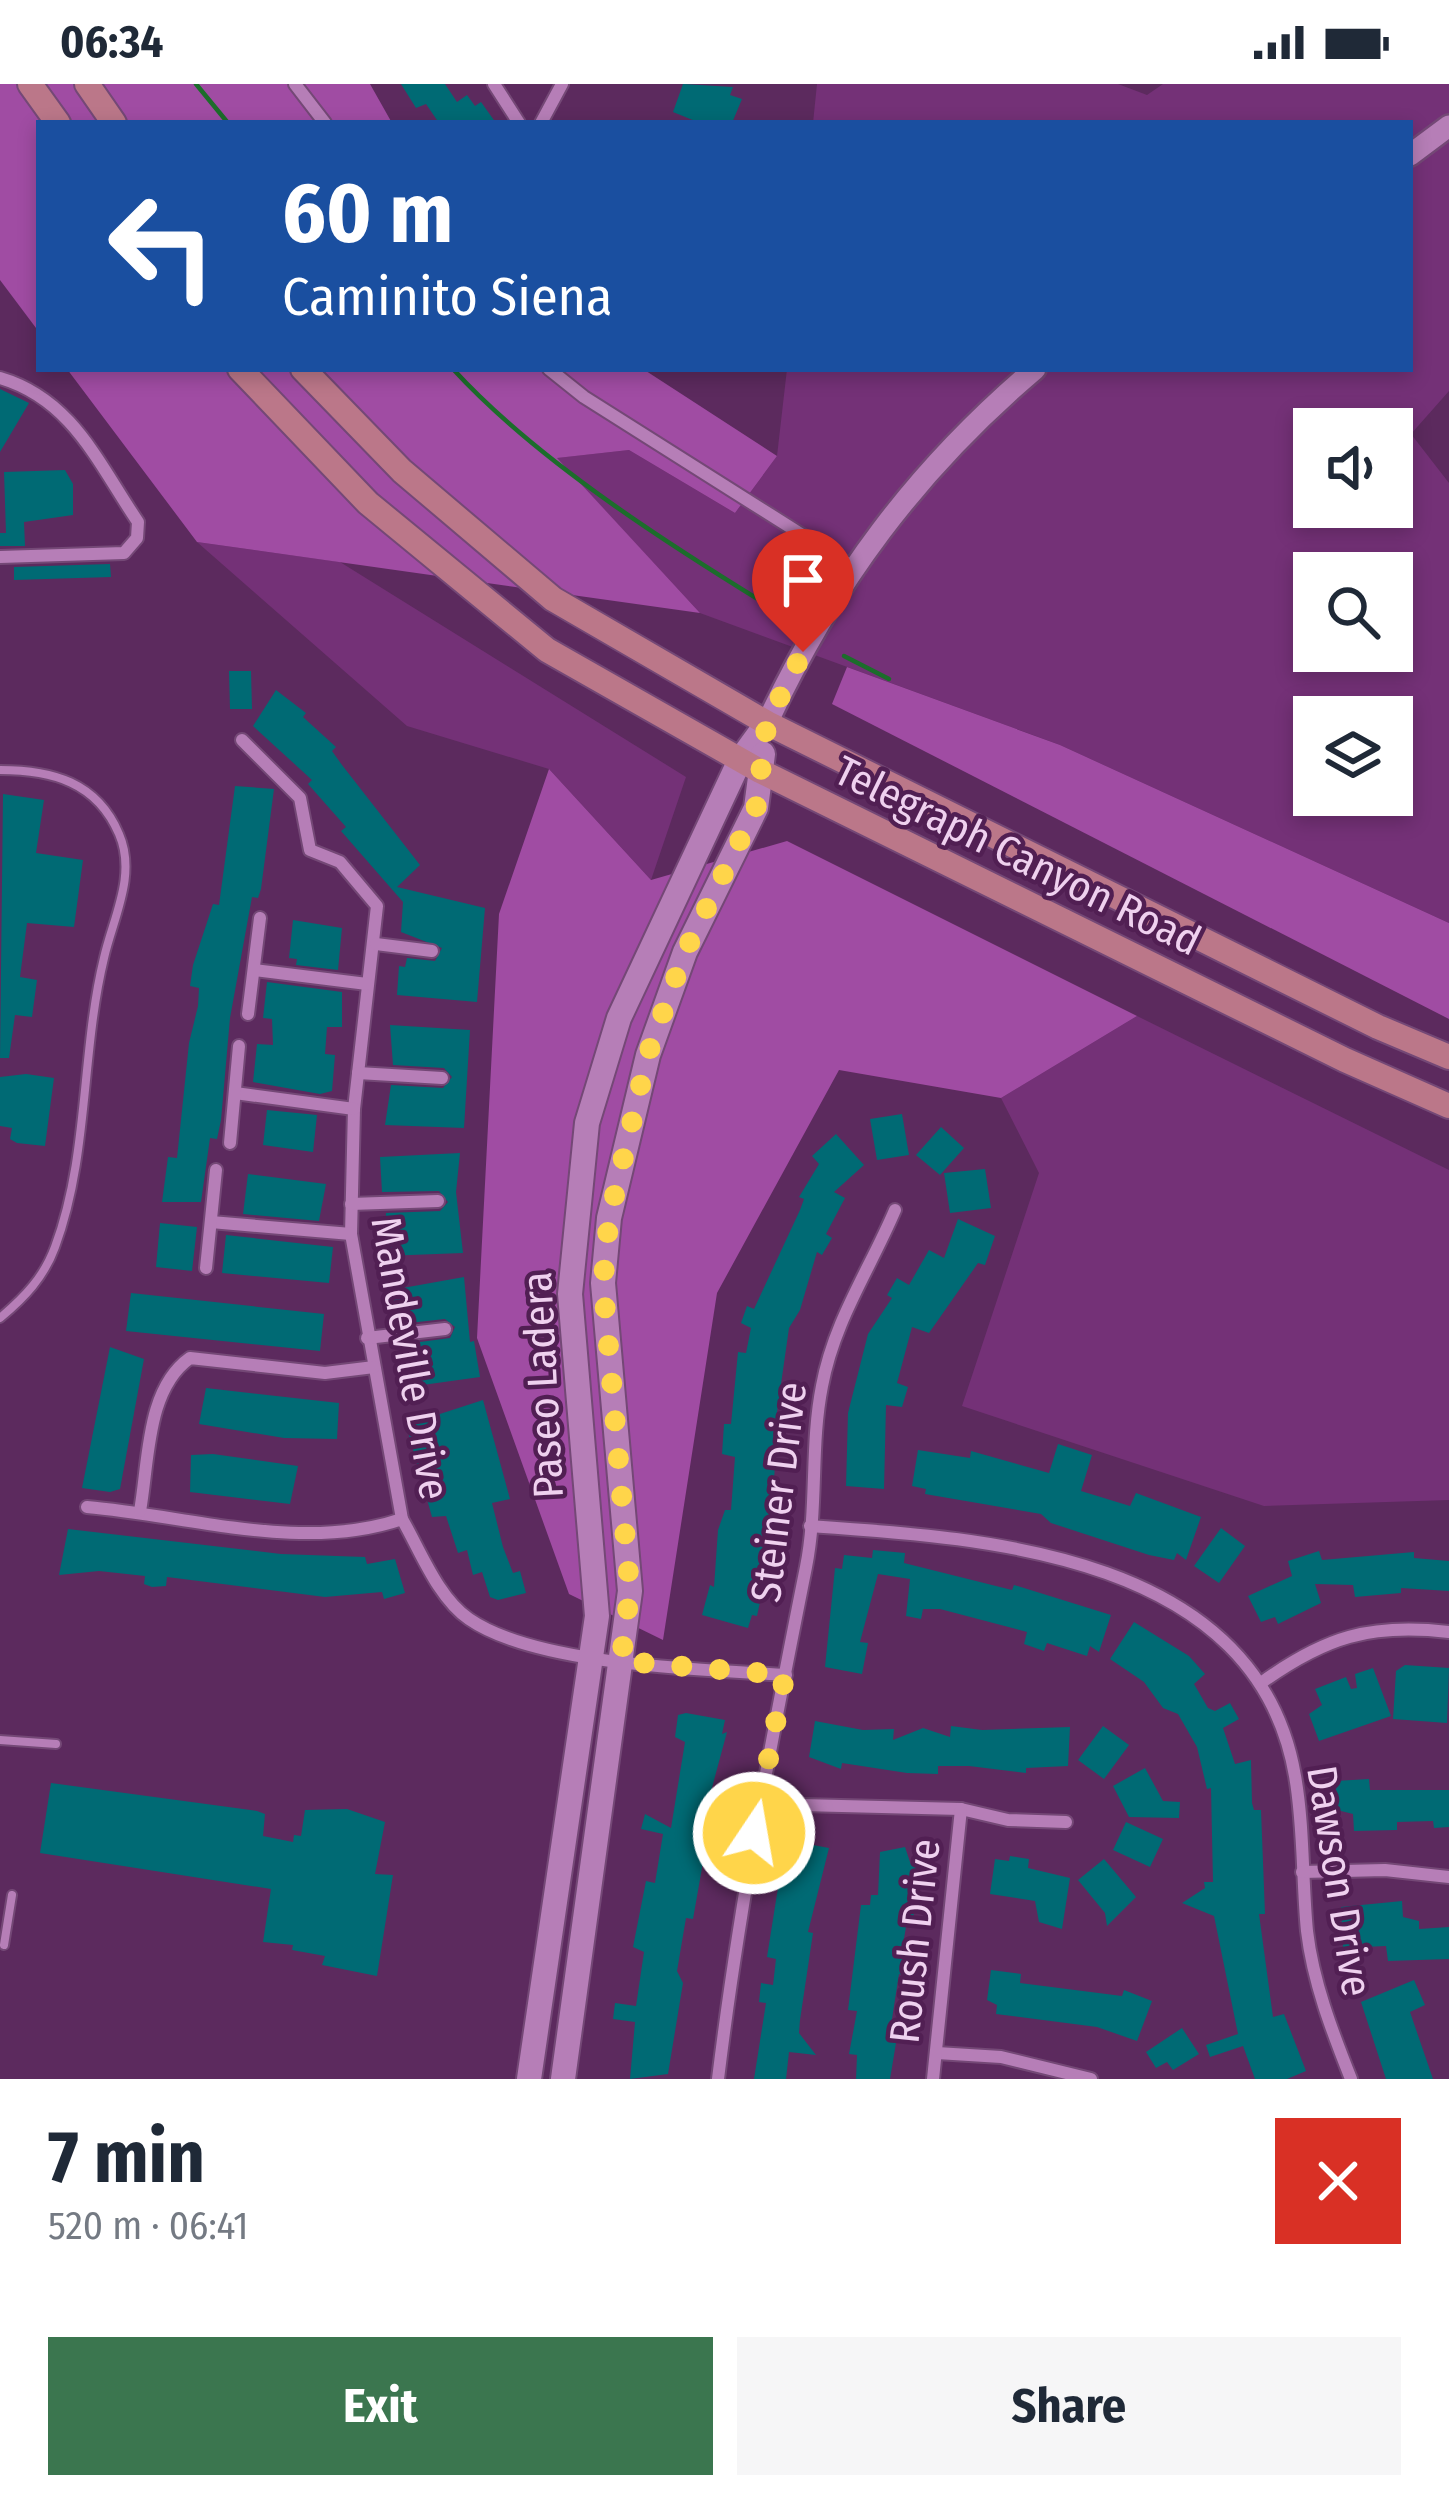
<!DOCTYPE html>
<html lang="en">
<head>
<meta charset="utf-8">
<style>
	body { margin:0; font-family:"Fira Sans Condensed",sans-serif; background:#f6f6f7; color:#1f2937; height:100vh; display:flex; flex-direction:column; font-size:45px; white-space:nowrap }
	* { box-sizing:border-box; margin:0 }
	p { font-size:39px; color:#747a83 }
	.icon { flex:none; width:66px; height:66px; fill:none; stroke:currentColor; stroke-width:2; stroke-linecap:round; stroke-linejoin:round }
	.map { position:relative; height:1995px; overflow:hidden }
	.panel { display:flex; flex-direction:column; background:#fff; flex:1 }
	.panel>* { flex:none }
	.banner { position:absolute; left:36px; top:36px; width:1377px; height:252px; border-radius:0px; box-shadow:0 6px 18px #0003; background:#1a4fa0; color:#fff; overflow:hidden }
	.tools { position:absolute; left:1293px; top:324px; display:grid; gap:24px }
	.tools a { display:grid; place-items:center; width:120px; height:120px; border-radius:0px; background:#fff; box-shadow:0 6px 18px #0003; font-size:60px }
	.pin { position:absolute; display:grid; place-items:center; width:102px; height:102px; color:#fff; margin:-123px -51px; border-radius:50% 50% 50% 0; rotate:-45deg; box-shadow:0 0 12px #0007 }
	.pin .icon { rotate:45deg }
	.me { position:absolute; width:132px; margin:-66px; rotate:12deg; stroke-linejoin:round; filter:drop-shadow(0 0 9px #0008) }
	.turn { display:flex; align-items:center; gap:42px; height:252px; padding:0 48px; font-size:54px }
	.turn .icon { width:156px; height:156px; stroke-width:2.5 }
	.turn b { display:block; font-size:84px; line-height:102px }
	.round { display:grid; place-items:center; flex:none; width:126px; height:126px; border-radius:0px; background:#f6f6f7 }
	.summary { display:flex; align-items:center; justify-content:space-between; height:204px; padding:0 48px }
	h1 { font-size:72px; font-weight:700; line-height:90px }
	.primary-button { display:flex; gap:24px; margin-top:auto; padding:24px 48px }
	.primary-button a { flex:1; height:138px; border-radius:0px; background:#3b764f; color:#fff; font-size:48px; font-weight:700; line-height:138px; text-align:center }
	.primary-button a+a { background:#f6f6f7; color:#1f2937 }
	.status { display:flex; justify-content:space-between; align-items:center; height:84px; padding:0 60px; background:#fff; direction:ltr }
	.status svg { height:33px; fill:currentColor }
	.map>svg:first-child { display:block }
	.green { fill:#743177; fill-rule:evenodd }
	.forest { fill:#a04ca3 }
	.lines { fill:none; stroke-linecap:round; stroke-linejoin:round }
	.stream { stroke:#1c6d2b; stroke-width:4.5 }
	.building { fill:#006a74 }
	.service-casing { stroke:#744876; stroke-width:12 }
	.minor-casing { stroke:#744876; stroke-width:16 }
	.tertiary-casing { stroke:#744876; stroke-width:26 }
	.secondary-casing { stroke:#744876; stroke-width:28 }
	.primary-casing { stroke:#744876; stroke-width:28 }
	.service { stroke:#b67eb7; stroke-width:8 }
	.minor { stroke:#b67eb7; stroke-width:12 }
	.tertiary { stroke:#b67eb7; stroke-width:21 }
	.secondary { stroke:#b67eb7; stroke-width:24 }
	.primary { stroke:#bb7789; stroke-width:24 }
	.route { stroke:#ffd54a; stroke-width:21; stroke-dasharray:0 37.8 }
	.labels { text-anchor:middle; stroke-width:9; stroke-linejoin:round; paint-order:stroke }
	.street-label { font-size:42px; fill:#efd1ef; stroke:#511f53 }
</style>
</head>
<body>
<div class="status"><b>06:34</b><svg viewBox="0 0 49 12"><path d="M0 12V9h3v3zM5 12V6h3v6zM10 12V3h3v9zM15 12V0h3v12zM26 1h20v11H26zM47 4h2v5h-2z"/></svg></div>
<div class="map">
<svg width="1449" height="1995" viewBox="0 0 1449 1995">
	<rect width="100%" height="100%" fill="#5c2a5e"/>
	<g class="green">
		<path d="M817 0H1118L1147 11 1163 0H1449V307L1411 350 1449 399V839L1060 661 700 529 556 374 629 366 735 429 777 372 787 285H1410V39H813ZM1314 345H1392V423H1314ZM1314 489H1392V567H1314ZM1314 633H1392V711H1314Z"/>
		<path d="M197 458 340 478 686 693 651 796 549 685 407 642Z"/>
		<path d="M1137 932 1449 1086V1416L1264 1422 962 1322 1039 1089 1001 1014Z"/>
	</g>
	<g class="forest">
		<path d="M0 0H370L392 39H39V248L0 196Z"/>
		<path d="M67 285H643L777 372 735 429 629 366 557 374 700 529 197 458Z"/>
		<path d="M847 583 1060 661 1449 839V935L832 620Z"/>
		<path d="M549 685 651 796 787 757 1137 932 1001 1014 839 986 717 1209 663 1556 569 1510 477 1254 499 830Z"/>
	</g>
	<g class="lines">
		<g class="stream">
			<path d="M196 0 228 39"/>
			<path d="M453 285C539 379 677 466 787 533"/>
			<path d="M844 572 889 595"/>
		</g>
	</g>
	<g class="building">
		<path d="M401 0H445L457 18 467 11 475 22 481 18 496 39H439L426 20 416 24Z"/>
		<path d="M683 0 733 3 730 11 742 15 732 39H700L673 28Z"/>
		<path d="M0 305 29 319 0 368Z"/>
		<path d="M65 386 73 400V431L24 438 25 462H0V449H6L4 388Z"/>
		<path d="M110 480 111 493 14 496V483Z"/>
		<path d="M229 587H251L252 625H230Z"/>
		<path d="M276 606 306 629 303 633 336 663 332 667 342 681 420 781 397 803 485 824 477 918 397 911 399 882 405 883 407 874 435 877 442 864 401 848 403 818 341 747 346 743 308 700 312 696 253 642Z"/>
		<path d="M235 702 274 705 261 805 258 814 252 813 230 934 221 1036 217 1055 210 1054 201 1118H162L168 1073 177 1074 189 959 198 922 199 904 190 902 193 881 213 820 219 821Z"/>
		<path d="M3 710 44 716 36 769 83 776 74 843 27 839 20 893 37 896 32 933 15 931 9 974H0Z"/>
		<path d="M293 836 342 844 338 886 296 881 297 875 289 874Z"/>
		<path d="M267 898 342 908V943H327L325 970 335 971 332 1007 320 1010 253 998 257 960 273 961 272 935 263 934Z"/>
		<path d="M390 941 470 946 464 1044 385 1041 391 1001 443 1004 452 993 444 984 393 981Z"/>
		<path d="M26 990 54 994 45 1062 17 1059 10 1055 12 1044 0 1042V993Z"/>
		<path d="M267 1026 317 1031 313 1068 263 1061Z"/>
		<path d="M902 1030 909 1071 877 1076 870 1035Z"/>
		<path d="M941 1043 964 1064 940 1091 916 1071Z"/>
		<path d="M836 1050 864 1081 834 1108 845 1114 826 1150 832 1154 822 1171 817 1168 800 1226 789 1244 773 1356H777L767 1486 757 1532 752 1531 748 1544 702 1531 710 1501 714 1503 718 1446 725 1426H731L735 1373 722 1370 724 1340H731L738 1268 746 1269 751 1244 741 1239 747 1222 754 1225 800 1126 804 1115 799 1113 819 1080 812 1072Z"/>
		<path d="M460 1069 456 1108 463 1169 384 1172 386 1129 440 1127 448 1118 439 1107 382 1108 380 1073Z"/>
		<path d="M985 1085 991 1124 950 1129 944 1089Z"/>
		<path d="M248 1090 326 1100 319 1137 243 1130Z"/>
		<path d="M958 1135 995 1152 985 1181 978 1179 929 1249 912 1243 897 1299 908 1303 902 1323 886 1321 884 1405 846 1402 848 1329 868 1250 892 1214 887 1211 897 1194 909 1201 929 1166 944 1174Z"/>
		<path d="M160 1139 197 1143 192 1187 156 1183Z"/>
		<path d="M226 1151 333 1163 329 1199 222 1189Z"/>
		<path d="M464 1193 470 1258 474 1257 480 1293 401 1304 396 1269 406 1267 405 1260 450 1254 455 1243 445 1235 390 1241 386 1207Z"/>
		<path d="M131 1209 324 1230 320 1267 126 1247Z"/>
		<path d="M110 1263 144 1275 120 1405 110 1408 82 1404Z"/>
		<path d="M206 1304 339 1319 337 1355 284 1354 199 1340Z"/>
		<path d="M483 1316 510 1415 492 1419 503 1463 513 1489 520 1487 526 1509 498 1516 490 1513 482 1488 473 1491 467 1466 458 1469 446 1432 432 1433 406 1341Z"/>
		<path d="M1058 1360 1092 1371 1081 1407 1130 1422 1136 1409 1201 1433 1186 1476 1177 1469 1174 1476 1149 1471 1051 1439 1041 1430 925 1410 926 1405 912 1402 918 1366 970 1374 971 1367 1049 1389Z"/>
		<path d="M213 1370 298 1382 290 1420 190 1408 191 1371Z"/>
		<path d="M1221 1444 1245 1462 1219 1499 1194 1482Z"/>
		<path d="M68 1445 281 1470 365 1473 367 1480 395 1475 405 1509 384 1515 382 1508 325 1513 167 1493 166 1502 152 1503 144 1500 145 1492 99 1487 59 1491Z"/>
		<path d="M873 1466 905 1469 904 1479 1012 1506 1014 1501 1111 1531 1099 1568 1090 1562 1087 1572 1047 1559 1044 1567 1024 1560 1027 1548 940 1525H923L921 1535 906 1532 910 1495 878 1490 860 1558 868 1559 862 1590 825 1583 835 1484 842 1485 844 1471 872 1474Z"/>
		<path d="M1319 1467 1322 1476 1414 1468V1474L1449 1477V1507L1401 1504V1509L1355 1513 1353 1501 1315 1500 1321 1519 1278 1540 1275 1533 1261 1538 1248 1512 1292 1492 1288 1477Z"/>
		<path d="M1134 1538 1189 1572 1205 1590 1194 1600 1208 1624 1215 1627 1230 1619 1239 1635 1223 1644 1235 1680 1251 1676 1252 1719 1254 1726H1261L1265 1830H1259L1273 1933 1284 1930 1306 1987 1287 1995H1255L1243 1962 1210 1973 1206 1961 1238 1950 1214 1832 1182 1819 1205 1804 1204 1798H1213L1211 1704 1207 1705 1197 1663 1178 1630 1163 1624 1144 1598 1110 1575Z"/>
		<path d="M1405 1581 1449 1584 1447 1639 1393 1635 1396 1587Z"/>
		<path d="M1373 1584 1391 1632 1319 1657 1309 1630 1322 1621 1315 1605 1346 1593 1351 1605 1357 1604 1355 1590Z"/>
		<path d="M686 1629 725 1636 722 1650 727 1648 706 1726 711 1733 693 1835 686 1834 677 1887 683 1899 668 1990 630 1995 635 1938 613 1935 615 1919 636 1922 644 1868 633 1863 646 1797 655 1799 663 1750 641 1745 645 1730 671 1744 685 1658 675 1653 678 1631Z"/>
		<path d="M815 1637 863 1646 894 1645 893 1656 923 1644 950 1653 951 1642 982 1646 1070 1643 1068 1682 1026 1684V1689L969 1682H938V1690L907 1689 842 1679 841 1685 809 1673Z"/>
		<path d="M1103 1642 1129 1661 1104 1695 1078 1676Z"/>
		<path d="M1145 1684 1163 1717 1180 1718 1179 1734 1129 1733 1113 1702Z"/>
		<path d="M1369 1695 1370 1706H1449V1743L1434 1744 1433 1737 1397 1738V1746L1354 1747 1353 1730 1337 1726 1335 1697Z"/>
		<path d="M51 1699 257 1727 265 1730 263 1752 293 1758 294 1751 301 1752 305 1726 347 1725 385 1738 375 1790 393 1791 377 1892 322 1881 325 1872 292 1866 293 1861 263 1858 271 1805 40 1769Z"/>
		<path d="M1126 1738 1163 1755 1150 1783 1113 1766Z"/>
		<path d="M797 1758 829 1764 808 1848 813 1849 800 1936 799 1949 816 1971 789 1968 786 1995H754L766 1919 759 1918 761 1899 773 1901 776 1875 767 1873 777 1810 786 1766 793 1767Z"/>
		<path d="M905 1763 911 1781H916L913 1843H906L901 1872 909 1873 906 1892 899 1890 889 1954 896 1959 890 1995H856L857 1971 849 1970 857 1927 848 1926 861 1821H870L871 1811H878L880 1768Z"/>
		<path d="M1010 1772 1029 1775 1028 1784 1070 1794 1062 1845 1039 1838 1035 1817 990 1810 995 1775 1009 1777Z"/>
		<path d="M1104 1775 1136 1813 1107 1842 1105 1829 1078 1796Z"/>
		<path d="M1402 1817 1403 1833 1419 1837V1845L1449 1843V1875L1388 1877 1386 1862 1343 1864 1341 1823Z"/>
		<path d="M991 1886 1021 1890 1020 1899 1122 1912 1124 1906 1152 1917 1137 1957 1097 1943 996 1930 997 1921 987 1916Z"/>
		<path d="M1414 1896 1425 1921 1410 1928 1433 1995H1386L1361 1918Z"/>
		<path d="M1182 1944 1199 1970 1173 1986 1167 1978 1156 1984 1146 1968Z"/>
	</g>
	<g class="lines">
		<defs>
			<g id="service">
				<path d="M0 686C52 686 97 698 119 750 137 791 113 834 104 874 81 968 89 1072 55 1163 44 1193 25 1213 0 1234"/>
				<path d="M0 1656 56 1660"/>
				<path d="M4 1861 12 1811"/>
			</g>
			<g id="minor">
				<path d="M295 0 325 39"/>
				<path d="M494 0 519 39"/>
				<path d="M541 39 562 0"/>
				<path d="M549 285 584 313 853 483"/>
				<path d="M0 294C72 315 98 379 138 438L137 454 124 469 0 473"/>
				<path d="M242 656 300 714 310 766 340 778 377 822 354 1025 351 1150 402 1435C420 1466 438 1514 469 1535 537 1582 702 1585 786 1591"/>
				<path d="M376 860 432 867"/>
				<path d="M254 886 367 900"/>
				<path d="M248 930 260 834"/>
				<path d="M358 989 442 994"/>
				<path d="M235 1009 354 1025"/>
				<path d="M230 1059 239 962"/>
				<path d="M351 1120 438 1117"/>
				<path d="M211 1138 351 1150"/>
				<path d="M206 1184 216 1086"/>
				<path d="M367 1254 445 1245"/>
				<path d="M87 1423C190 1432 303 1469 402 1435"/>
				<path d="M140 1427C149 1377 146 1305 190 1274L325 1289 374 1283"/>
				<path d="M810 1442C989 1454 1257 1471 1295 1692 1304 1742 1302 1796 1307 1847 1313 1898 1332 1947 1351 1995"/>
				<path d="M1261 1599C1325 1553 1370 1539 1449 1548"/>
				<path d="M761 1720 961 1725 1008 1736 1066 1738"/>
				<path d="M1302 1788 1385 1786 1449 1793"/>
				<path d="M937 1969 1001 1973 1091 1995"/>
				<path d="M718 1995C739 1823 772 1653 806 1483 818 1423 810 1362 822 1302 834 1237 870 1185 895 1126"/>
				<path d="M933 1995 961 1725"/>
			</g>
			<g id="tertiary">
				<path d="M1410 71 1449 42"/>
				<path d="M767 639C833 498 916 386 1035 285"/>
			</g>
			<g id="secondary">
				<path d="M529 1995 597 1532 570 1210 587 1039 619 934 740 676 767 639"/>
				<path d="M563 1995 630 1507 603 1199 609 1134 648 971 685 868 756 724 763 670"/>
			</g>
			<g id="primary">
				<path d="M30 0 58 39"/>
				<path d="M87 0 114 39"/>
				<path d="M240 285 368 419 547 566 760 687 1345 976 1449 1022"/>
				<path d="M303 285 402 387 553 515 767 639 1378 943 1449 973"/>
			</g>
		</defs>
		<use href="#service" class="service-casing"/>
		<use href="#minor" class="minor-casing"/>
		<use href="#tertiary" class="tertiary-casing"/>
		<use href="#secondary" class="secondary-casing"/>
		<use href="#primary" class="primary-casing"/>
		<use href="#service" class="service"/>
		<use href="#minor" class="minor"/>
		<use href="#tertiary" class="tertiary"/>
		<use href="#secondary" class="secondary"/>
		<use href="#primary" class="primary"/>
	</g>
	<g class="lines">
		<path class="route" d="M754 1749 785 1591 621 1577 630 1507 603 1199 609 1135 648 970 685 868 756 724 767 639 803 568"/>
	</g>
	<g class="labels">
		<g class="street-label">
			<text transform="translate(1018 771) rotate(26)" y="15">Telegraph Canyon Road</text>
			<text transform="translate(411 1274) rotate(80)" y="15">Mandeville Drive</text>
			<text transform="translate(542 1301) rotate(-93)" y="15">Paseo Ladera</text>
			<text transform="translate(778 1408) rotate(-83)" y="15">Steiner Drive</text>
			<text transform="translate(1340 1797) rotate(81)" y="15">Dawson Drive</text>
			<text transform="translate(914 1857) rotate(-84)" y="15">Roush Drive</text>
		</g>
	</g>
</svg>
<div class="tools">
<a><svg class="icon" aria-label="sound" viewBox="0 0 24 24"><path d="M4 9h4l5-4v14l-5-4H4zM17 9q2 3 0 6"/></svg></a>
<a><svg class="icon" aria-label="search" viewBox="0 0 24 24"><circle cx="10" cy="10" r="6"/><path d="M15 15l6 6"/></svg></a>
<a><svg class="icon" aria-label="layers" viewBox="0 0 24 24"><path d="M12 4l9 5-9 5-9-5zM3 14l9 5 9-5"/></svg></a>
</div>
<div class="pin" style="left:803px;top:568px;background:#d93025"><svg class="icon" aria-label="arrive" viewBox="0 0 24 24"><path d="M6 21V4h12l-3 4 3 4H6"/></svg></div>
<svg class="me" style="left:754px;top:1749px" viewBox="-20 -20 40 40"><circle r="17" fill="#ffd54a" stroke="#fff" stroke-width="3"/><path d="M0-11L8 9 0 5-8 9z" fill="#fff"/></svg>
<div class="banner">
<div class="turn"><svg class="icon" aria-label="left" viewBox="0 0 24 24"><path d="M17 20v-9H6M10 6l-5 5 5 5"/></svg><div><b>60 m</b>Caminito Siena</div></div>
</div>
</div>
<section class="panel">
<div class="summary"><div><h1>7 min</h1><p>520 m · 06:41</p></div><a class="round" style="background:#d93025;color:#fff"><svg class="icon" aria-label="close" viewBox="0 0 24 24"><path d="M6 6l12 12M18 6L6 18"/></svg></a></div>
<div class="primary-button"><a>Exit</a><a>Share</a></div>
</section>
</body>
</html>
